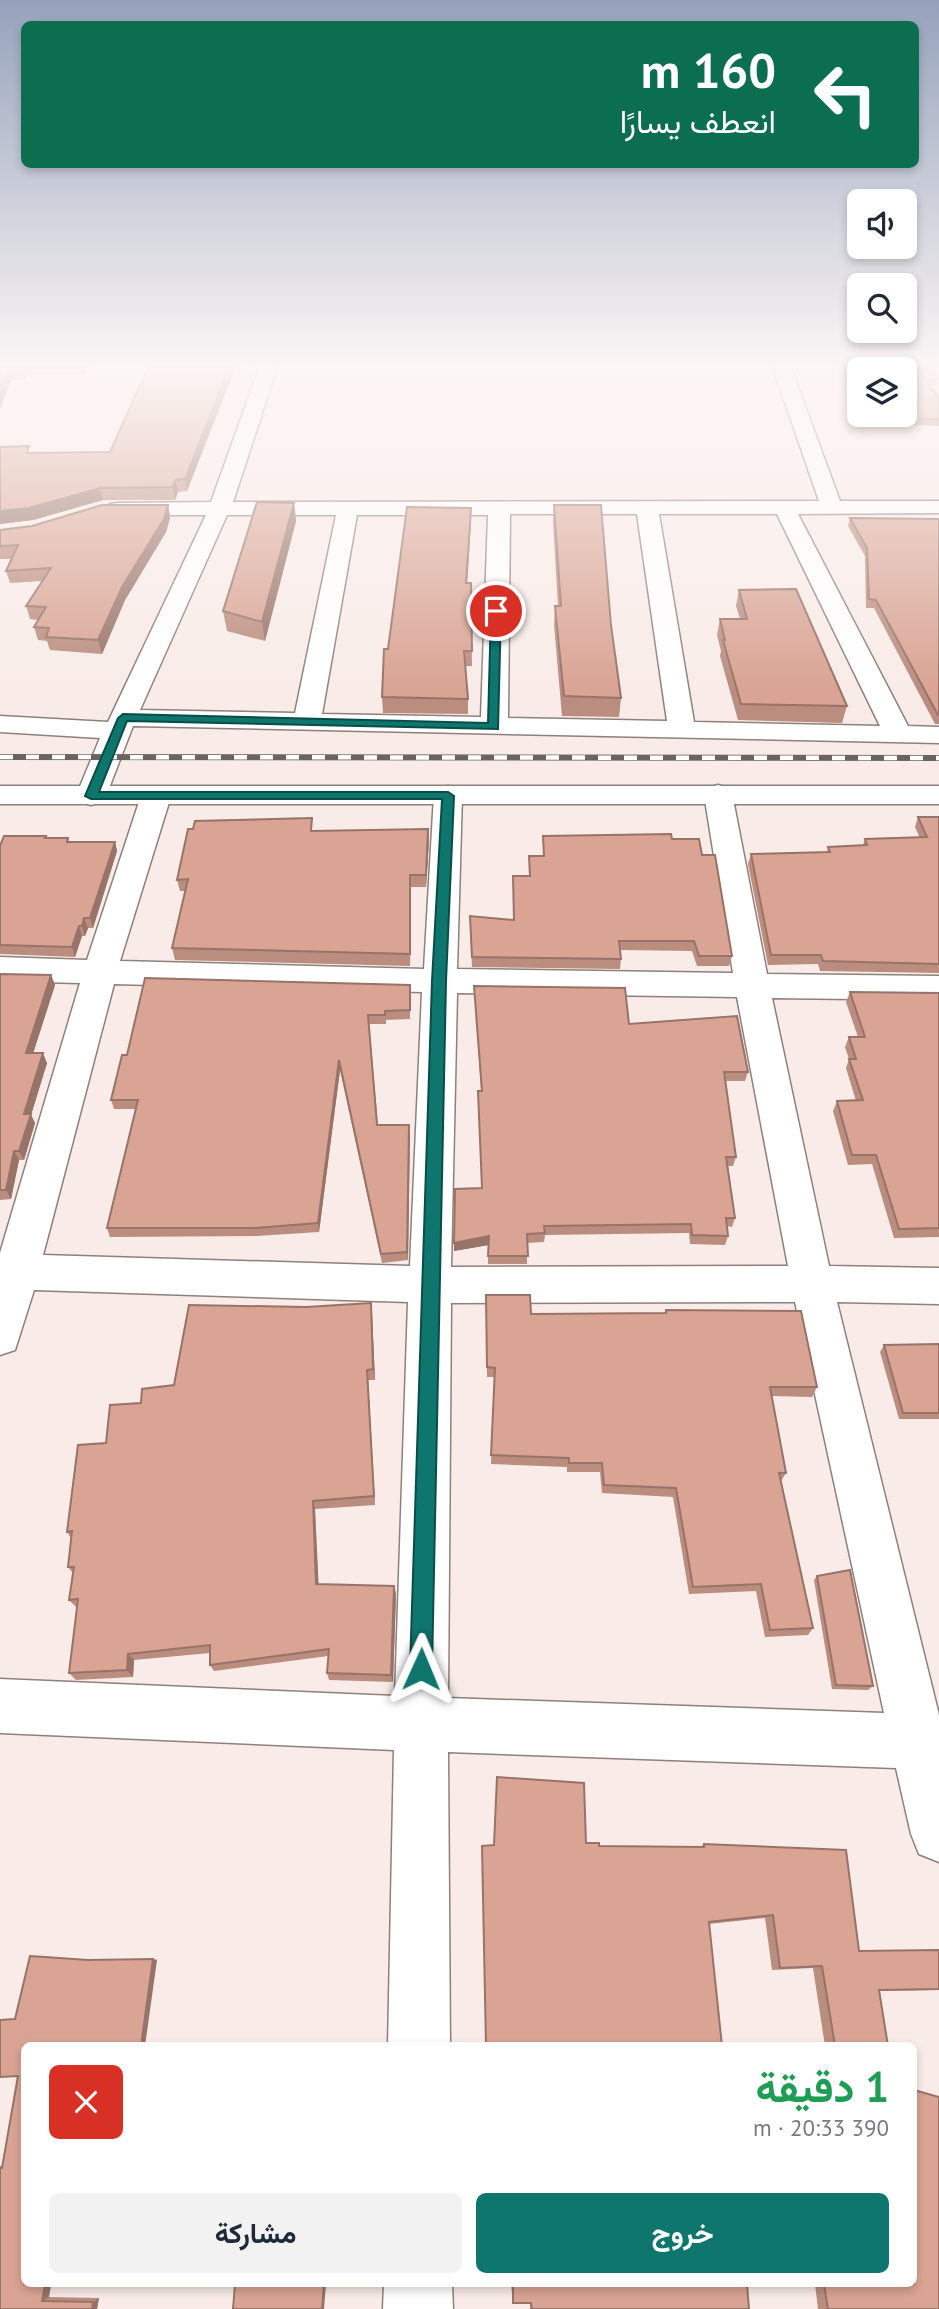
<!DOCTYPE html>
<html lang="ar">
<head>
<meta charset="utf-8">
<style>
	body { margin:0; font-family:"PT Sans",Vazirmatn,sans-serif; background:#f2f2f3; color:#1f2937; direction:rtl; height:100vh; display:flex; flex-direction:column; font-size:26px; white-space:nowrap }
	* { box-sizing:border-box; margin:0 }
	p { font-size:23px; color:#747a83 }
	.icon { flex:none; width:38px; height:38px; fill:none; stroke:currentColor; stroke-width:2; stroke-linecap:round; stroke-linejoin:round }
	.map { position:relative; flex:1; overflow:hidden; direction:ltr }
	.details { position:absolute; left:21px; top:2042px; width:896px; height:245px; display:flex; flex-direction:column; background:#fff; border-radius:10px; box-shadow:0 4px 10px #0003; direction:rtl }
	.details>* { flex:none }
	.top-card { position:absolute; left:21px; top:21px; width:898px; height:147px; border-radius:10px; box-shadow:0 4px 10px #0003; direction:rtl; background:#0b6e4f; color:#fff; overflow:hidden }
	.fabs { position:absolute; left:847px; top:189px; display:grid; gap:14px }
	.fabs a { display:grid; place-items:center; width:70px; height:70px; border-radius:10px; background:#fff; box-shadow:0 4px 10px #0003; font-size:35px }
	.pin { position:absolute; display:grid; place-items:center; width:60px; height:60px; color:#fff; margin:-30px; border:4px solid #fff; border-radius:50%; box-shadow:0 2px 7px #0007 }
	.me { position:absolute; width:77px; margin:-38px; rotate:1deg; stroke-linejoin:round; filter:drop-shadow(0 0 5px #0008) }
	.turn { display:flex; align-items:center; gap:24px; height:147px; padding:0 28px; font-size:32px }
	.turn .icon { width:91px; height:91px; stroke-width:2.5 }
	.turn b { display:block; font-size:49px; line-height:60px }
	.round { display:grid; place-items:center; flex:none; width:74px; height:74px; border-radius:10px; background:#f2f2f3 }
	.overview { display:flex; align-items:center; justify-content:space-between; height:119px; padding:0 28px }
	h1 { font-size:42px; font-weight:700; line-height:52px; color:#1e9e55 }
	.button { display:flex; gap:14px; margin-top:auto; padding:14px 28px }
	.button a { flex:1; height:80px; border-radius:10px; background:#0f766e; color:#fff; font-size:28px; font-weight:700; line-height:80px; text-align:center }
	.button a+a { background:#f2f2f3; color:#1f2937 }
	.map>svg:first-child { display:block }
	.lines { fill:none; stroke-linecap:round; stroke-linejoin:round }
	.minor-casing { stroke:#8d807d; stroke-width:3 }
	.tertiary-casing { stroke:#8d807d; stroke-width:3 }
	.minor { fill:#fff; fill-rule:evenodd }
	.tertiary { fill:#fff; fill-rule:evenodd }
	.rail-casing { stroke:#6b6361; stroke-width:6 }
	.rail { stroke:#fff; stroke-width:4.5; stroke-dasharray:13; stroke-linecap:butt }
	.wall { fill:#bb8d7f }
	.shaded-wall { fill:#987368 }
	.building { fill:#d9a494; stroke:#987368; stroke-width:2 }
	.route { fill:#0f766e; stroke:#0a4d48; stroke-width:2 }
</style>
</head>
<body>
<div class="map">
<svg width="939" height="2309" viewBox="0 0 939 2309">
	<rect width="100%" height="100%" fill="#f9ece8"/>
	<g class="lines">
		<defs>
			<g id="minor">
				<path d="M260 365H278L233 502 819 501 772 365H790L840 501H939V513L798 514 908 726 939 727V743L133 726 106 796 101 802 91 805 81 802 76 796 100 738 0 732V716L108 722 206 515H118L110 514 107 509 110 504 118 503 211 502ZM510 514H637L667 721 508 718ZM659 514H777L880 726 694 722ZM227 515H336L295 713 140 710ZM357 515H488L481 717 322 714Z"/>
				<path d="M866 365H939V370L871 369Z"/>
				<path d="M718 785 728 788 732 794 767 974 939 976V1000L772 998 829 1266 939 1268V1304L837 1302 939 1715V1862L919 1854 911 1834 896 1768 448 1752 450 2046H388L394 1750 0 1733V1679L395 1696 408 1302 34 1290 15 1350 0 1355V1253L80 983 0 981V957L87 960 141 796 146 790 156 787 166 790 171 796 120 961 424 969 434 795 438 789 448 786 458 789 462 795 457 969 733 973 704 794 708 788ZM114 984 422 992 410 1266 43 1255ZM457 993 737 997 788 1266 451 1267ZM795 1302 884 1713 448 1698 451 1303Z"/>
				<path d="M384 2284H452L453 2309H383Z"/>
			</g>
			<rect id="tertiary" x="0" y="786" width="939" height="18"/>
		</defs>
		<use href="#minor" class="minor-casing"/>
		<use href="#tertiary" class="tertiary-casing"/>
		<use href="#minor" class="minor"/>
		<use href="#tertiary" class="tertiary"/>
		<defs>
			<path id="rail" d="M0 757 939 758"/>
		</defs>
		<use href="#rail" class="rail-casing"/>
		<use href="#rail" class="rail"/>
	</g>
	<g class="wall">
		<path d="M0 365H90L85 374 28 375 23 380H11L0 409Z"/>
		<path d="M149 365H235L187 491 178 492 175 500H103L33 520 0 524V447L31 453 110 452Z"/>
		<path d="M878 365 932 366 938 379 936 385H929L939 397V426L907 425 901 415H905V369H877Z"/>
		<path d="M294 503 296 521 265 641 227 631 223 611Z"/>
		<path d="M168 505 170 518 166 532 125 600 102 654 50 650 47 641 38 640 34 627 38 620 30 619 26 606 42 581 10 583 6 571 12 559H0V530L32 526Z"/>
		<path d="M554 505 611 625 621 698 619 717 562 716 554 625 555 606H558L553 523Z"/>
		<path d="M850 518 939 519V724H935L874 608H866L865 556 848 526Z"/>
		<path d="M471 522 467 583H471L472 666H465L468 699V714L383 713 382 697 388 649Z"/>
		<path d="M739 590 847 706 842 723 738 720 720 656 721 651 717 635 720 619H740L736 606Z"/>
		<path d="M918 817H939V973L820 971 818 964 768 965 748 864 751 854 827 852 828 847 863 845 865 839 920 838 915 827Z"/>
		<path d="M314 831 429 840 426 887H411L410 966 175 960 172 948 185 891H180L177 880Z"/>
		<path d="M543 836 672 839 702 855 732 956 729 966H697L692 951 620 950 621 959 620 969 472 967 470 926 514 919 513 876H529V856H543Z"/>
		<path d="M46 838H68L69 842H115L117 851 93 928H88L85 936H82L75 957 0 954V846Z"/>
		<path d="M0 974 51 975 55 985 33 1053 47 1063 31 1115 35 1123 24 1160H19L11 1199 0 1200Z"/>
		<path d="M474 986 629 1024 748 1072 745 1081H725L736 1157 733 1166H728L735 1218 732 1227 727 1226 728 1236 725 1245 690 1244 689 1233 545 1235 544 1242 527 1243V1264H488V1245L454 1251 482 1188 478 1101 481 1091Z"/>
		<path d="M850 992 939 993V1237L894 1238 872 1164 848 1165 833 1111 837 1101H856L846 1068 849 1059 845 1047 849 1037H858L846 1002Z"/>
		<path d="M410 994V1019L386 1020V1024H369L378 1125H409L408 1260 382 1263 340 1070 319 1232 257 1236 110 1237 107 1228 136 1109H114L111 1100 127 1055Z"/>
		<path d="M486 1295 531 1314 665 1313 666 1310 817 1387 812 1397 771 1396 786 1473 781 1481 813 1628 808 1635 765 1637 756 1591 689 1594 673 1497 602 1493 600 1472H567V1467L491 1464 494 1377H487Z"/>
		<path d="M372 1314 375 1380H368L375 1505 315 1509 318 1584 394 1586 396 1594 393 1682 329 1680 327 1673 328 1656 214 1671 210 1665V1653L134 1660 133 1677 76 1680 69 1673 77 1607H76L69 1600 73 1573 68 1567 71 1538 67 1532 106 1443 141 1403 174 1385Z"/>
		<path d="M939 1344V1419H899L880 1352 884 1345Z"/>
		<path d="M817 1576 873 1686 868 1690 832 1689 814 1580Z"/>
		<path d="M586 1843 599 1846 700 1847 704 1844 859 1951 939 1950V1990L879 1991 888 2046H825L813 1968 772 1970 765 1918 709 1924Z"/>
		<path d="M153 1959 157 1960 24 2046V2284H51L49 2297 99 2298 97 2309H0V2166H2L18 2076 15 2019 88 1960Z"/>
		<path d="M511 2284H747L749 2309H530V2303H513Z"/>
		<path d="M815 2284H914L939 2309H818Z"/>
	</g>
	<g class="shaded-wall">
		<path d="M24 365H25L28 375 23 380 20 369Z"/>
		<path d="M83 365H90L85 374Z"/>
		<path d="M230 365H235L236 366 187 491 185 479Z"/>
		<path d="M8 369 11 380 0 409V389Z"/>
		<path d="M175 480 178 492 175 500 173 487Z"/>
		<path d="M100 488 103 500 33 520 0 524V511Z"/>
		<path d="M294 503 296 521 265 641 262 622Z"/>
		<path d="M168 505 170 518 166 532 125 600 102 654 98 640 122 587Z"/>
		<path d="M471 508V522L466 598V583Z"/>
		<path d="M428 829 429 840 426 887V875Z"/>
		<path d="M115 842 117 851 93 928 90 918Z"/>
		<path d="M410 875 411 887 410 966Z"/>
		<path d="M84 918 88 928 85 936 82 926Z"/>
		<path d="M79 926 82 936 75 957 72 947Z"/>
		<path d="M51 975 55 985 30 1063 26 1053Z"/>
		<path d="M43 1053 47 1063 31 1115 35 1123 24 1160 19 1151 24 1114Z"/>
		<path d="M339 1060 340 1070 319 1232 318 1223Z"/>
		<path d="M409 1125 410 1134 408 1260 407 1252Z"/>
		<path d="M14 1151 19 1160 11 1199 6 1190Z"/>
		<path d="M489 1236V1245L454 1251V1243Z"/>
		<path d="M371 1303 372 1314 375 1380 373 1369Z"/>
		<path d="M367 1370 368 1380 375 1505 374 1496Z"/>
		<path d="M313 1501 315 1509 319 1592 316 1584Z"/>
		<path d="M394 1586 396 1594 393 1682 391 1675Z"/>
		<path d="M128 1654 134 1660 133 1677 127 1670Z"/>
		<path d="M153 1959 157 1960 145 2046H141Z"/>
		<path d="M45 2284H51L49 2297 42 2301Z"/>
		<path d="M324 2284H326L324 2309H322Z"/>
		<path d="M99 2298 97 2309H92L93 2302Z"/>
	</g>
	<g class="building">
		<path d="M0 365H24L20 369H8L0 389Z"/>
		<path d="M149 365H230L185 479 175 480 173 487 100 488 29 508 0 511V447L29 446 27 453 110 452Z"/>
		<path d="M878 365 932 366 938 379 924 378 939 397V419H909L905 411V369H880Z"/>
		<path d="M257 502 294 503 262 622 223 611Z"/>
		<path d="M102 505H168L164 519 122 587 98 640 46 637 49 628 34 627 46 607 26 606 51 568 6 571 18 545 0 546V530L32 526Z"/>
		<path d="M554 505H601L611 625 621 698 564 696 555 606H561Z"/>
		<path d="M407 507 471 508 466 583H471L472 651H464L468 699 382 697 384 649H388Z"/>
		<path d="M850 518 939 519V715H938L876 600 869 599 867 548Z"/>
		<path d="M796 589 847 706 741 704 723 640H725L720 619H747L739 590Z"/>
		<path d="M918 817H939V964L823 961 821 955H771L751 854 830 852 828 847 867 845 865 839 927 837Z"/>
		<path d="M312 818 311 831 428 829 426 875H410V954L172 948 188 879 177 880 188 829H193L195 821Z"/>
		<path d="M671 834 672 839H699L702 855H715L732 956H699L694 941H619L621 959 472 957 470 916 514 920 513 876H530L529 856H544L543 836Z"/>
		<path d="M4 836H46L45 838H68L67 842H115L90 918H84L82 926H79L72 947 0 945V846Z"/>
		<path d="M0 974 51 975 26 1053H43L24 1114H31L19 1151H14L6 1190H0Z"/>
		<path d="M145 978 410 985V1010L385 1011V1015H368L377 1125H409L407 1252 381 1254 339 1060 318 1223 255 1228H107L138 1100H111L122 1055H127Z"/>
		<path d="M474 986 625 988 629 1024 737 1016 748 1072H724L736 1157H726L735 1218H726L728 1236 692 1235 691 1224 544 1226 545 1233 527 1234 528 1256H488L489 1236 454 1243 455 1189 482 1188 478 1091H482Z"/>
		<path d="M850 992 939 993V1228L899 1229 876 1155H852L837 1101 863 1100 849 1059H856L849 1037H865Z"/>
		<path d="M486 1295H530L531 1314 666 1313V1310L801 1311 817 1387H770L786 1473H779L813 1628 770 1630 761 1584 693 1587 676 1488 604 1485 602 1463H569V1458L491 1455 495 1368 487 1367Z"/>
		<path d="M371 1303 373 1369 367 1370 374 1496 313 1501 316 1584 394 1586 391 1675 327 1673 329 1649 210 1665V1645L128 1654 127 1670 69 1673 78 1599 69 1600 74 1567H68L72 1531 67 1532 78 1445 106 1443 110 1405 141 1403 142 1389 174 1385 189 1305 306 1307Z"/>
		<path d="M939 1344V1413H903L884 1345Z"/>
		<path d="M850 1570 873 1686 836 1685 817 1576Z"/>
		<path d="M497 1777 584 1783 586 1843H599V1846L704 1847V1844L846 1850 859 1951 939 1950V1989L879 1990 888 2046H835L822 1966 780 1968 773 1915 709 1922 722 2046H486L482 1846 494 1845Z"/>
		<path d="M30 1956 88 1960 153 1959 141 2046H24V2284H45L42 2301 93 2302 92 2309H0V2168H2L18 2076 0 2077V2020L15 2019Z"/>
		<path d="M914 2090 939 2097V2309H828L824 2284H914Z"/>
		<path d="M235 2284H324L322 2309H233Z"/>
		<path d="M513 2284H747L749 2309H532L531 2303H513Z"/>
	</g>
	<linearGradient id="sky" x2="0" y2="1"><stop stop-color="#95a2bb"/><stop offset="0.53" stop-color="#fcf6f5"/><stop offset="1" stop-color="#fcf6f5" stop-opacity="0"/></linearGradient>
	<rect width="939" height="688" fill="url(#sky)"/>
	<path class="route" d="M496 608 501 611 498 729 127 721 99 792H448L454 796 446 981 432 1669 428 1677 421 1680 413 1677 410 1669 432 981 442 799H91L85 796 118 718 123 714 488 723 491 611Z"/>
</svg>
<div class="fabs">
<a><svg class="icon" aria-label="sound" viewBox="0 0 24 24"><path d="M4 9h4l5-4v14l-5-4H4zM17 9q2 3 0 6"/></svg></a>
<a><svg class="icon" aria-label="search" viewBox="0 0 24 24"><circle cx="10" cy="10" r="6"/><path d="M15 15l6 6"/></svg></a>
<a><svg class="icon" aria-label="layers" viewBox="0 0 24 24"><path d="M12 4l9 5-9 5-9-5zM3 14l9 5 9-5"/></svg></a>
</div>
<div class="pin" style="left:496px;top:611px;background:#d93025"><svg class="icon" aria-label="arrive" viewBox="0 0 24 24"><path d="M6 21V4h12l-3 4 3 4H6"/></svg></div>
<svg class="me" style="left:421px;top:1669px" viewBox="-20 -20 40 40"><path d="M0-17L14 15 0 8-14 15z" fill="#0f766e" stroke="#fff" stroke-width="4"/></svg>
<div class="top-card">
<div class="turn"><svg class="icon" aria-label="left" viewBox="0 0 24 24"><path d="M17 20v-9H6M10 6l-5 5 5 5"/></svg><div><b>160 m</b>انعطف يسارًا</div></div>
</div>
<section class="details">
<div class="overview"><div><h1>1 دقيقة</h1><p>390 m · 20:33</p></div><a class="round" style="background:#d93025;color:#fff"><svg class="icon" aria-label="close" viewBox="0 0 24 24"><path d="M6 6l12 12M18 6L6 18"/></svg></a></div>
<div class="button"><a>خروج</a><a>مشاركة</a></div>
</section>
</div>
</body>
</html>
